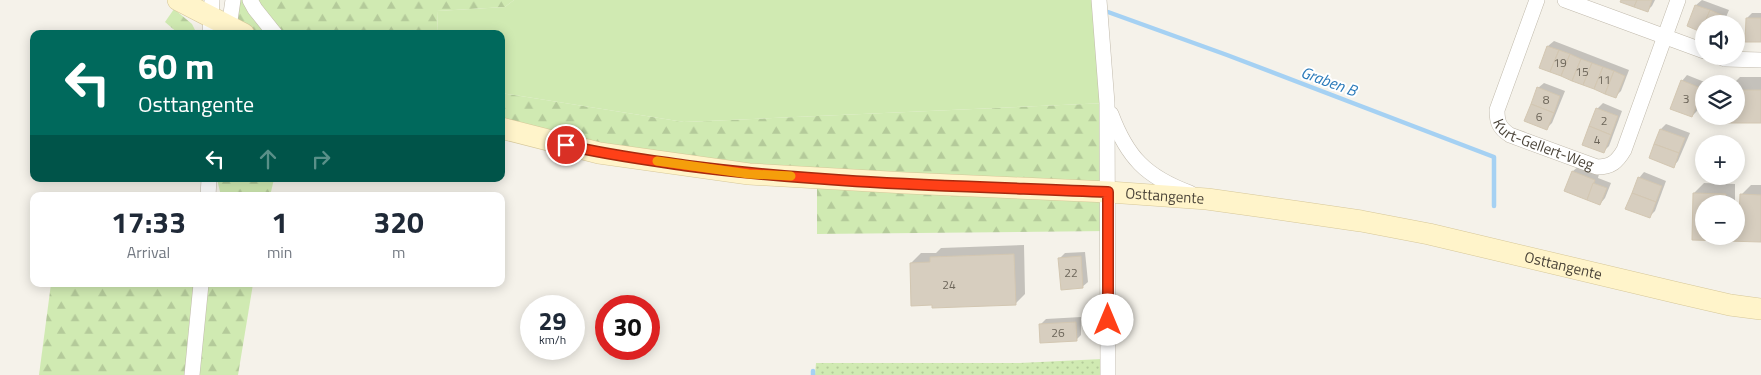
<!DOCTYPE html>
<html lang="en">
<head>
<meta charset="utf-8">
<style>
	body { margin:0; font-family:"Titillium Web",sans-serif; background:#f2f2f3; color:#1f2937; height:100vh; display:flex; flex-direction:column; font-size:19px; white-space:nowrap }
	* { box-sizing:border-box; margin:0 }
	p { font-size:16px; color:#747a83 }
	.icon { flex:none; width:28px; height:28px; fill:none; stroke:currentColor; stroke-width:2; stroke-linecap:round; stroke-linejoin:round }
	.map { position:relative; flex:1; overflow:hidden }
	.panel { position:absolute; left:30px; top:192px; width:475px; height:95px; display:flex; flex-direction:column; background:#fff; border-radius:10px; box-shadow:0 2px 12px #0003 }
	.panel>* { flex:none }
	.banner { position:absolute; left:30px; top:30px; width:475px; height:152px; border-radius:10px; box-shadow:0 2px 12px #0003; background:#00695c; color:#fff; overflow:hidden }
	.buttons { position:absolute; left:1695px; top:15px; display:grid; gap:10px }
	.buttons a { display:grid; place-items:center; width:50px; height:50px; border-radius:50%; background:#fff; box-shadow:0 2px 12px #0003; font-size:25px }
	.speed { position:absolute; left:520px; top:295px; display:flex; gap:10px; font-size:25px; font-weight:700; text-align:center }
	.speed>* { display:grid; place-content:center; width:65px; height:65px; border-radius:50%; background:#fff; box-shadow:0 2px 12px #0003; line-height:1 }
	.speed small { font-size:12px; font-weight:400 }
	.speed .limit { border:8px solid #d22; background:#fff; color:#111 }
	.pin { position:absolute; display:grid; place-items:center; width:42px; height:42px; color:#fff; margin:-21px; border:2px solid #fff; border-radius:50%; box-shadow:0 1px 5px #0007 }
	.me { position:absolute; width:55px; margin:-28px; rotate:0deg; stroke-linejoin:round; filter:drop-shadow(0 0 4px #0008) }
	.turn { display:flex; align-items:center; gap:18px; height:105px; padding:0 25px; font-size:22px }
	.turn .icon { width:65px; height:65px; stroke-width:2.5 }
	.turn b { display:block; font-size:35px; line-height:42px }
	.lanes { display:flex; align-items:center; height:48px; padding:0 25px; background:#0003; justify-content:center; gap:25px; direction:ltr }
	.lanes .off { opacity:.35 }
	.eta { display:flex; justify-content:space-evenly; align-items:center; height:85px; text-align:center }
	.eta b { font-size:30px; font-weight:700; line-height:35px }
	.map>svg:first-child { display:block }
	.grass { fill:url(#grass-dots) }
	.forest { fill:url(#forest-firs) }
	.pitch { fill:#d0eab2 }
	.shadow { fill:#0003 }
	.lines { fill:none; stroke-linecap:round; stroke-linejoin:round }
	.stream { stroke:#a5d1f3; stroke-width:4.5 }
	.building { fill:#d7cebf; stroke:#d3c7b2 }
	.minor-casing { stroke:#c1baac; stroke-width:16 }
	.secondary-casing { stroke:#d6c799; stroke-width:22 }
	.minor { stroke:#fff; stroke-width:15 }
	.secondary { stroke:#fff4ca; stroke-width:21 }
	.route-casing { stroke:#a62a0f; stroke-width:12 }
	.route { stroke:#ff4017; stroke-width:9 }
	.slow { stroke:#f59e0b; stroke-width:9 }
	.labels { text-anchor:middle; stroke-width:4; stroke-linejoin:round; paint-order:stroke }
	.number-label { font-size:12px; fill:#6d665a }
	.street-label { font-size:15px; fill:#4a4338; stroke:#fff }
	.water-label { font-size:16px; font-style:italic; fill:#2c7bba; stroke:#fff }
</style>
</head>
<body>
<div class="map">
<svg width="1761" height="375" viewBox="0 0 1761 375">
	<defs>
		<pattern id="grass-dots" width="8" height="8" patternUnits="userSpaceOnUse" patternTransform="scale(1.25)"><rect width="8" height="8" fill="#d0eab2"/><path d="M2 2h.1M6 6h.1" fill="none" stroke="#b4ca9a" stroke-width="1.8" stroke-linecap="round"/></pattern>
		<pattern id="forest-firs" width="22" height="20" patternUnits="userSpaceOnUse" patternTransform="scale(1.25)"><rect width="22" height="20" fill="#d0eab2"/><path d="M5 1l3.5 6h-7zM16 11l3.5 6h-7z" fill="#b4ca9a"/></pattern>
	</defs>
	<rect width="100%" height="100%" fill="#f5f2ea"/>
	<path class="grass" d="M1102 359V375H815L816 363H1020Z"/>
	<g class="forest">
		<path d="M233 0H514L505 7 437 11 438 34H244L229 26Z"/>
		<path d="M174 9 192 24 197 34H179L165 22Z"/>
		<path d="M501 93 684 122 1107 103 1109 231 817 234V178L501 128Z"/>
		<path d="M217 179H274L270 196H221Z"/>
		<path d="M51 284H253L238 375H39Z"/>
	</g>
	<path class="pitch" d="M514 0H1099L1107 103 684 122 501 93V34H438L437 11 505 7Z"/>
	<g class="shadow">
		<path d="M1622 0H1655L1652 6 1647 11Z"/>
		<path d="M1702 0 1729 10 1723 24H1704V32L1688 26 1696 5Z"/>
		<path d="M1752 13H1761V41L1747 18Z"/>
		<path d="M1554 41 1629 70 1621 91 1616 96 1540 67 1548 46Z"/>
		<path d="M1687 75 1707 83 1704 84V93L1697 111 1692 116 1682 81Z"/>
		<path d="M1740 77H1761V122L1736 116V84H1733Z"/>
		<path d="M1544 83 1565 91 1552 123 1547 128 1538 88Z"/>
		<path d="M1603 103 1622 111 1609 146 1603 152 1597 109Z"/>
		<path d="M1666 124 1690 133 1678 161 1673 167 1650 158 1661 129Z"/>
		<path d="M1579 166 1599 174 1598 178 1611 183 1605 198 1600 204 1566 190 1573 171Z"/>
		<path d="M1644 172 1666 181 1655 211 1649 217 1639 178Z"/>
		<path d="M1704 183 1735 184V204H1704V236H1736V210L1741 211V195L1751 185H1761V240L1693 239 1694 193Z"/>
		<path d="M1024 245 1025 294 1015 304H933L911 263 921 253H936L941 248Z"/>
		<path d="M1085 252 1088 282 1082 287 1060 258 1065 253Z"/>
		<path d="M1081 317V335L1076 340 1041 324 1046 319Z"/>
	</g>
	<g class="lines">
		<g class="stream">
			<path d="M1108 12 1227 55 1494 157V206"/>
			<path d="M813 375V371"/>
		</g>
	</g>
	<g class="building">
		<path d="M1621 0H1637L1634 7 1620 2Z"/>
		<path d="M1637 0H1652L1648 12 1634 7Z"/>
		<path d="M1695 5 1710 10 1701 32 1687 26Z"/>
		<path d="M1710 10 1724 16 1721 24H1704Z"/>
		<path d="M1746 18H1761V42H1745Z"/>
		<path d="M1547 46 1559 50 1550 72 1539 68Z"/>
		<path d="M1559 50 1570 54 1561 76 1550 72Z"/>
		<path d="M1570 54 1581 59 1572 81 1561 76Z"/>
		<path d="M1581 59 1592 63 1583 85 1572 81Z"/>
		<path d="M1592 63 1603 67 1594 89 1583 85Z"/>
		<path d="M1603 67 1614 71 1605 94 1594 89Z"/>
		<path d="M1614 71 1625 76 1616 98 1605 94Z"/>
		<path d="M1681 80 1703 89 1692 117 1670 109Z"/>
		<path d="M1537 87 1560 96 1554 113 1531 104Z"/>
		<path d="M1736 90H1761V123H1725V116H1736Z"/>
		<path d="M1531 104 1554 113 1547 130 1524 121Z"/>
		<path d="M1596 108 1618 116 1611 135 1589 126Z"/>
		<path d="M1589 126 1611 135 1604 153 1582 145Z"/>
		<path d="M1660 129 1685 138 1679 153 1654 144Z"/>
		<path d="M1654 144 1679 153 1674 168 1649 158Z"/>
		<path d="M1572 171 1595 180 1587 200 1564 191Z"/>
		<path d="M1638 177 1662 186 1656 202 1632 193Z"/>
		<path d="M1593 183 1607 188 1600 205 1587 200Z"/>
		<path d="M1632 193 1656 202 1650 218 1625 209Z"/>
		<path d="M1693 193 1726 194V204H1704V236H1736V220H1739L1740 194 1761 195V242L1692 240Z"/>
		<path d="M1014 254 1016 305 932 308V305L911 306 910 263 930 262V257Z"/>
		<path d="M1081 256 1083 288 1061 290 1058 258Z"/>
		<path d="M1076 322 1077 341 1040 343 1039 324Z"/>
	</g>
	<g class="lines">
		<defs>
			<g id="minor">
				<path d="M250 0 255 9 275 34"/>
				<path d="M1099 0 1107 103 1108 375"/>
				<path id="s1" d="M1537 0 1497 110C1497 122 1499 128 1510 135L1597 167C1611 167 1617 162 1624 150L1678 0"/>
				<path d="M1565 0 1704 51"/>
				<path d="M210 34 212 0"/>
				<path d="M228 34 233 0"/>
				<path d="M1718 56 1725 59 1761 60"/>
				<path d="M1111 114C1127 157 1146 177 1190 193"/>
				<path d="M208 196 209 179"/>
				<path d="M192 375 201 284"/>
			</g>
			<g id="secondary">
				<path d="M178 0 244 34"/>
				<path id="s2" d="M501 128 599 153 749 174 906 183 1109 192 1207 199 1299 212 1361 221 1429 234 1678 293 1730 305 1761 309"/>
			</g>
		</defs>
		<use href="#minor" class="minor-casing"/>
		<use href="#secondary" class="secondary-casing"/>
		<use href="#minor" class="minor"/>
		<use href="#secondary" class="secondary"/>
	</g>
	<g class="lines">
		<defs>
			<path id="route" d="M566 145C607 155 648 160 689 166 828 184 969 186 1108 192V320"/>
		</defs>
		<use href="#route" class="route-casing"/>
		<use href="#route" class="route"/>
		<path class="slow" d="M657 161 749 174 791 176"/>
	</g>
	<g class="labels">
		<g class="number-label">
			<text x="1560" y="67">19</text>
			<text x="1582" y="76">15</text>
			<text x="1604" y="84">11</text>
			<text x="1686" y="103">3</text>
			<text x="1546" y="104">8</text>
			<text x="1539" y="121">6</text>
			<text x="1604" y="125">2</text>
			<text x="1597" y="144">4</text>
			<text x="1071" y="277">22</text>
			<text x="949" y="289">24</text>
			<text x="1058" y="337">26</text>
		</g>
		<g class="street-label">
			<text dy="5" stroke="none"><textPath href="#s1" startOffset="181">Kurt-Gellert-Weg</textPath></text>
			<text dy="5" stroke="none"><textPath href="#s2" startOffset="669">Osttangente</textPath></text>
			<text dy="5" stroke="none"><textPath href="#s2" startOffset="1074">Osttangente</textPath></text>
		</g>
		<g class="water-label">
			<text transform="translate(1329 81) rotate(20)" y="6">Graben B</text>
		</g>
	</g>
</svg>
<div class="buttons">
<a><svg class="icon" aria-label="sound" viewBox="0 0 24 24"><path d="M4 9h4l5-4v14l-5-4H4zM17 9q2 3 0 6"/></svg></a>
<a><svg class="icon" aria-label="layers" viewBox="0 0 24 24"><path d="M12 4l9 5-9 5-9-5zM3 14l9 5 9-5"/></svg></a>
<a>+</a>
<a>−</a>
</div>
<div class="speed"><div>29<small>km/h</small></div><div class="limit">30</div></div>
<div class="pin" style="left:566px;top:145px;background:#d93025"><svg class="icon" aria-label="arrive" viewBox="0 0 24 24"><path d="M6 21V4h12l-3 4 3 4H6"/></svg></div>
<svg class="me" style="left:1108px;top:320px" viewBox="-20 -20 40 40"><circle r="19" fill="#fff"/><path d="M0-13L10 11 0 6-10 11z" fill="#ff4017"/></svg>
<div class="banner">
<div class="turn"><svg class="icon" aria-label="left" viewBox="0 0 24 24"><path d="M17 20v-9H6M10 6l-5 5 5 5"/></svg><div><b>60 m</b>Osttangente</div></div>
<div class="lanes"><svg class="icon" aria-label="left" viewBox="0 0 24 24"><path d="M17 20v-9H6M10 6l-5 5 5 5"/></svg><svg class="icon off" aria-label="ahead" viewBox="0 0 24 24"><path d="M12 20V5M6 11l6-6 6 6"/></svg><svg class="icon off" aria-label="right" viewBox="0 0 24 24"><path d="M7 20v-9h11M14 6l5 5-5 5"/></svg></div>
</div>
<section class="panel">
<div class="eta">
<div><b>17:33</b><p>Arrival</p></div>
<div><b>1</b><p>min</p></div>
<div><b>320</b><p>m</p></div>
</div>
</section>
</div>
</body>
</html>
